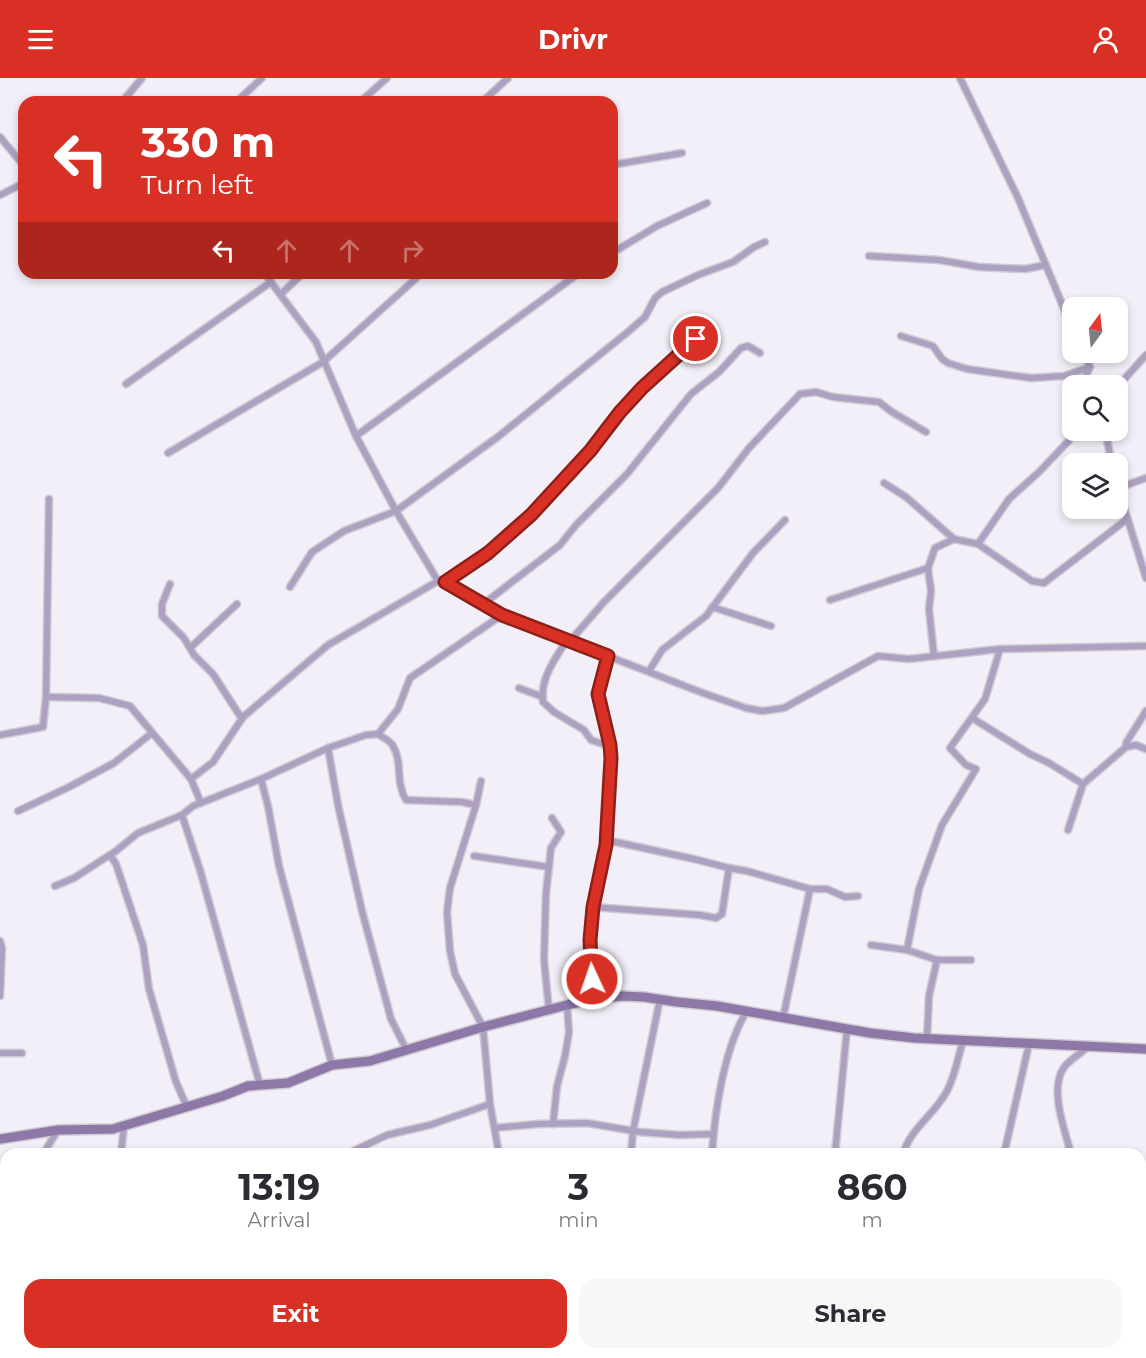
<!DOCTYPE html>
<html lang="en">
<head>
<meta charset="utf-8">
<style>
	body { margin:0; font-family:Montserrat,sans-serif; background:#f7f7f7; color:#2b2b33; height:100vh; display:flex; flex-direction:column; font-size:22px; white-space:nowrap }
	* { box-sizing:border-box; margin:0 }
	p { font-size:20px; color:#7c7c81 }
	.icon { flex:none; width:33px; height:33px; fill:none; stroke:currentColor; stroke-width:2; stroke-linecap:round; stroke-linejoin:round }
	.map { position:relative; flex:1; overflow:hidden }
	.drawer { position:absolute; left:0px; top:1070px; width:1146px; height:212px; display:flex; flex-direction:column; background:#fff; border-radius:18px 18px 0 0; box-shadow:0 3px 9px #0003 }
	.drawer>* { flex:none }
	.top-card { position:absolute; left:18px; top:18px; width:600px; height:183px; border-radius:18px; box-shadow:0 3px 9px #0003; background:#d93025; color:#fff; overflow:hidden }
	.needle { width:39px; rotate:15deg }
	.controls { position:absolute; left:1062px; top:219px; display:grid; gap:12px }
	.controls a { display:grid; place-items:center; width:66px; height:66px; border-radius:12px; background:#fff; box-shadow:0 3px 9px #0003; font-size:30px }
	.pin { position:absolute; display:grid; place-items:center; width:51px; height:51px; color:#fff; margin:-26px; border:3px solid #fff; border-radius:50%; box-shadow:0 2px 6px #0007 }
	.me { position:absolute; width:66px; margin:-33px; rotate:357deg; stroke-linejoin:round; filter:drop-shadow(0 0 4px #0008) }
	.turn { display:flex; align-items:center; gap:21px; height:126px; padding:0 24px; font-size:27px }
	.turn .icon { width:78px; height:78px; stroke-width:2.5 }
	.turn b { display:block; font-size:42px; line-height:51px }
	.lanes { display:flex; align-items:center; height:57px; padding:0 24px; background:#0003; justify-content:center; gap:30px; direction:ltr }
	.lanes .off { opacity:.35 }
	.eta { display:flex; justify-content:space-evenly; align-items:center; height:102px; text-align:center }
	.eta b { font-size:36px; font-weight:700; line-height:42px }
	.cta { display:flex; gap:12px; margin-top:auto; padding:12px 24px }
	.cta a { flex:1; height:69px; border-radius:18px; background:#d93025; color:#fff; font-size:24px; font-weight:700; line-height:69px; text-align:center }
	.cta a+a { background:#f7f7f7; color:#2b2b33 }
	header { display:flex; justify-content:space-between; align-items:center; height:78px; padding:0 24px; background:#d93025; color:#fff; font-size:27px; font-weight:700 }
	.map>svg:first-child { display:block }
	.lines { fill:none; stroke-linecap:round; stroke-linejoin:round }
	.street-casing { stroke:#cecbd3; stroke-width:9 }
	.secondary-casing { stroke:#cecbd3; stroke-width:12 }
	.street { stroke:#aea0c1; stroke-width:6 }
	.secondary { stroke:#8d78a8; stroke-width:9 }
	.route-casing { stroke:#8d1f18; stroke-width:15 }
	.route { stroke:#d93025; stroke-width:10 }
</style>
</head>
<body>
<header><svg class="icon" aria-label="menu" viewBox="0 0 24 24"><path d="M4 6h16M4 12h16M4 18h16"/></svg>Drivr<svg class="icon" aria-label="person" viewBox="0 0 24 24"><circle cx="12" cy="8" r="4"/><path d="M4 21q1-7 8-7t8 7"/></svg></header>
<div class="map">
<svg width="1146" height="1280" viewBox="0 0 1146 1280">
	<rect width="100%" height="100%" fill="#f3eff8"/>
	<g class="lines">
		<defs>
			<g id="street">
				<path d="M960 0 1018 120 1072 250"/>
				<path d="M122 24 142 0"/>
				<path d="M236 24 262 0"/>
				<path d="M360 24 387 0"/>
				<path d="M482 24 508 0"/>
				<path d="M0 59 24 88"/>
				<path d="M612 87 682 75"/>
				<path d="M0 117 24 105"/>
				<path d="M612 175 657 148 707 125"/>
				<path d="M869 178 939 182 979 189 1025 191 1046 187"/>
				<path d="M264 195 316 264 356 358 396 433 438 503 445 504 502 537 703 615 746 630 762 633 784 630 878 578 909 581 1000 571 1146 568"/>
				<path d="M281 216 303 195"/>
				<path d="M901 258 933 268 942 281 948 285 967 291 1031 300 1064 298 1090 289"/>
				<path d="M1083 274 1090 289 1085 299 1090 308"/>
				<path d="M126 306 271 204"/>
				<path d="M1118 308 1146 277"/>
				<path d="M1105 352 1112 386"/>
				<path d="M356 358 579 195"/>
				<path d="M168 375 323 284 422 195"/>
				<path d="M884 405 906 419 954 461 978 466 1032 503 1044 505 1126 442"/>
				<path d="M1118 410 1146 500"/>
				<path d="M1118 410 1146 400"/>
				<path d="M978 466 1009 421 1039 394 1079 352"/>
				<path d="M445 504 488 475 531 437 590 373 620 334 642 310 696 261"/>
				<path d="M170 506 162 526V538L184 560 194 577 213 596 242 641"/>
				<path d="M290 509 312 474 344 453 396 433 499 358 629 253 645 239 655 220 662 214 698 197 733 184 754 169 765 164"/>
				<path d="M830 522 928 490"/>
				<path d="M482 527 560 467 576 447 627 396 691 316 719 294 741 270 748 268 760 275"/>
				<path d="M712 529 771 548"/>
				<path d="M567 562C555 581 540 600 543 624L554 634 584 652 591 662 603 666 608 662 611 680 606 767 593 829 590 862 593 921"/>
				<path d="M570 563 604 524 718 410 749 370 800 316 816 314 833 319 879 324 892 334 926 354"/>
				<path d="M190 570 237 526"/>
				<path d="M608 578 598 616 608 662"/>
				<path d="M934 578 929 531 931 513 928 490 935 470 954 461"/>
				<path d="M649 593 662 572 706 538 753 475 785 442"/>
				<path d="M519 610 543 619"/>
				<path d="M46 619 99 620 130 628 191 701 201 725"/>
				<path d="M1146 633 1126 665V669L1136 667 1146 671"/>
				<path d="M972 640 1030 676 1049 685 1083 706"/>
				<path d="M378 656 398 631 410 600 502 537"/>
				<path d="M0 657 43 649 46 619 49 421"/>
				<path d="M328 670 338 727 362 833 391 941 407 973"/>
				<path d="M191 701 213 684 243 639 328 567 438 503"/>
				<path d="M261 701 268 728 279 788 332 987"/>
				<path d="M481 703 476 727 450 810 447 834 450 873 455 896 483 949 490 1026 499 1076"/>
				<path d="M18 733 69 709 114 685 152 655"/>
				<path d="M182 737 200 792 260 1007"/>
				<path d="M1068 752 1083 706 1126 669"/>
				<path d="M110 777 116 786 143 867 149 911 176 1004 187 1029"/>
				<path d="M474 778 549 789"/>
				<path d="M729 790 747 793 810 811H827L845 819 858 818"/>
				<path d="M55 808 74 800 116 773 138 755 182 737 193 728 261 701 328 670 366 657 378 656C383 660 391 663 393 668 403 684 395 704 406 722L462 724 476 727"/>
				<path d="M593 829 700 837 716 840 722 836 729 790 694 781 606 762"/>
				<path d="M0 863 2 870 0 918"/>
				<path d="M871 867 907 872 937 882H971"/>
				<path d="M907 872 919 811 942 747 976 691 966 687 950 670 985 621 1000 571"/>
				<path d="M549 932 544 882 546 815 551 770 561 754 552 740"/>
				<path d="M783 940 810 811"/>
				<path d="M927 961 929 918 937 882"/>
				<path d="M0 975H22"/>
				<path d="M553 1046 557 1008 565 978 569 954 567 927"/>
				<path d="M495 1050 538 1046 587 1045 640 1054 680 1057 713 1056"/>
				<path d="M43 1076 58 1052"/>
				<path d="M121 1076 124 1048"/>
				<path d="M347 1076 387 1057 430 1047 490 1026"/>
				<path d="M631 1076 633 1053 660 921"/>
				<path d="M712 1076C715 1031 724 972 746 934"/>
				<path d="M835 1076 847 951"/>
				<path d="M903 1076C910 1051 935 1036 947 1013 955 998 958 979 963 963"/>
				<path d="M1004 1076 1029 966"/>
				<path d="M1071 1076C1065 1052 1048 1010 1065 988 1071 981 1081 975 1088 969"/>
				<path d="M0 1152 6 1136"/>
				<path d="M0 1263 6 1267"/>
				<path d="M1140 1273 1146 1275"/>
				<path d="M18 1275 25 1280"/>
				<path d="M423 1275 433 1278 439 1275"/>
				<path d="M576 1275 579 1280"/>
				<path d="M660 1275 665 1280"/>
				<path d="M800 1275 805 1280"/>
				<path d="M77 1280 79 1275"/>
				<path d="M126 1280 128 1275"/>
				<path d="M217 1280 220 1275"/>
				<path d="M634 1280 640 1275"/>
				<path d="M977 1280 979 1275"/>
				<path d="M1057 1280V1275"/>
			</g>
			<path id="secondary" d="M0 1061 58 1052 113 1051 223 1018 248 1008 288 1005 332 987 370 983 483 949 567 927 593 921 623 918 644 919 677 924 717 928 870 955 914 960 1146 971"/>
		</defs>
		<use href="#street" class="street-casing"/>
		<use href="#secondary" class="secondary-casing"/>
		<use href="#street" class="street"/>
		<use href="#secondary" class="secondary"/>
	</g>
	<g class="lines">
		<defs>
			<path id="route" d="M592 901 590 862 593 829 606 767 611 680 610 667 598 616 608 578 502 537 445 504 488 475 531 437 590 373 620 334 642 310 696 261"/>
		</defs>
		<use href="#route" class="route-casing"/>
		<use href="#route" class="route"/>
	</g>
</svg>
<div class="controls">
<a><svg class="needle" viewBox="-14 -14 28 28"><path d="M0-13l5 13h-10z" fill="#e53935"/><path d="M0 13l5-13h-10z" fill="#7c7c81"/></svg></a>
<a><svg class="icon" aria-label="search" viewBox="0 0 24 24"><circle cx="10" cy="10" r="6"/><path d="M15 15l6 6"/></svg></a>
<a><svg class="icon" aria-label="layers" viewBox="0 0 24 24"><path d="M12 4l9 5-9 5-9-5zM3 14l9 5 9-5"/></svg></a>
</div>
<div class="pin" style="left:696px;top:261px;background:#d93025"><svg class="icon" aria-label="arrive" viewBox="0 0 24 24"><path d="M6 21V4h12l-3 4 3 4H6"/></svg></div>
<svg class="me" style="left:592px;top:901px" viewBox="-20 -20 40 40"><circle r="17" fill="#d93025" stroke="#fff" stroke-width="3"/><path d="M0-11L8 9 0 5-8 9z" fill="#fff"/></svg>
<div class="top-card">
<div class="turn"><svg class="icon" aria-label="left" viewBox="0 0 24 24"><path d="M17 20v-9H6M10 6l-5 5 5 5"/></svg><div><b>330 m</b>Turn left</div></div>
<div class="lanes"><svg class="icon" aria-label="left" viewBox="0 0 24 24"><path d="M17 20v-9H6M10 6l-5 5 5 5"/></svg><svg class="icon off" aria-label="ahead" viewBox="0 0 24 24"><path d="M12 20V5M6 11l6-6 6 6"/></svg><svg class="icon off" aria-label="ahead" viewBox="0 0 24 24"><path d="M12 20V5M6 11l6-6 6 6"/></svg><svg class="icon off" aria-label="right" viewBox="0 0 24 24"><path d="M7 20v-9h11M14 6l5 5-5 5"/></svg></div>
</div>
<section class="drawer">
<div class="eta">
<div><b>13:19</b><p>Arrival</p></div>
<div><b>3</b><p>min</p></div>
<div><b>860</b><p>m</p></div>
</div>
<div class="cta"><a>Exit</a><a>Share</a></div>
</section>
</div>
</body>
</html>
